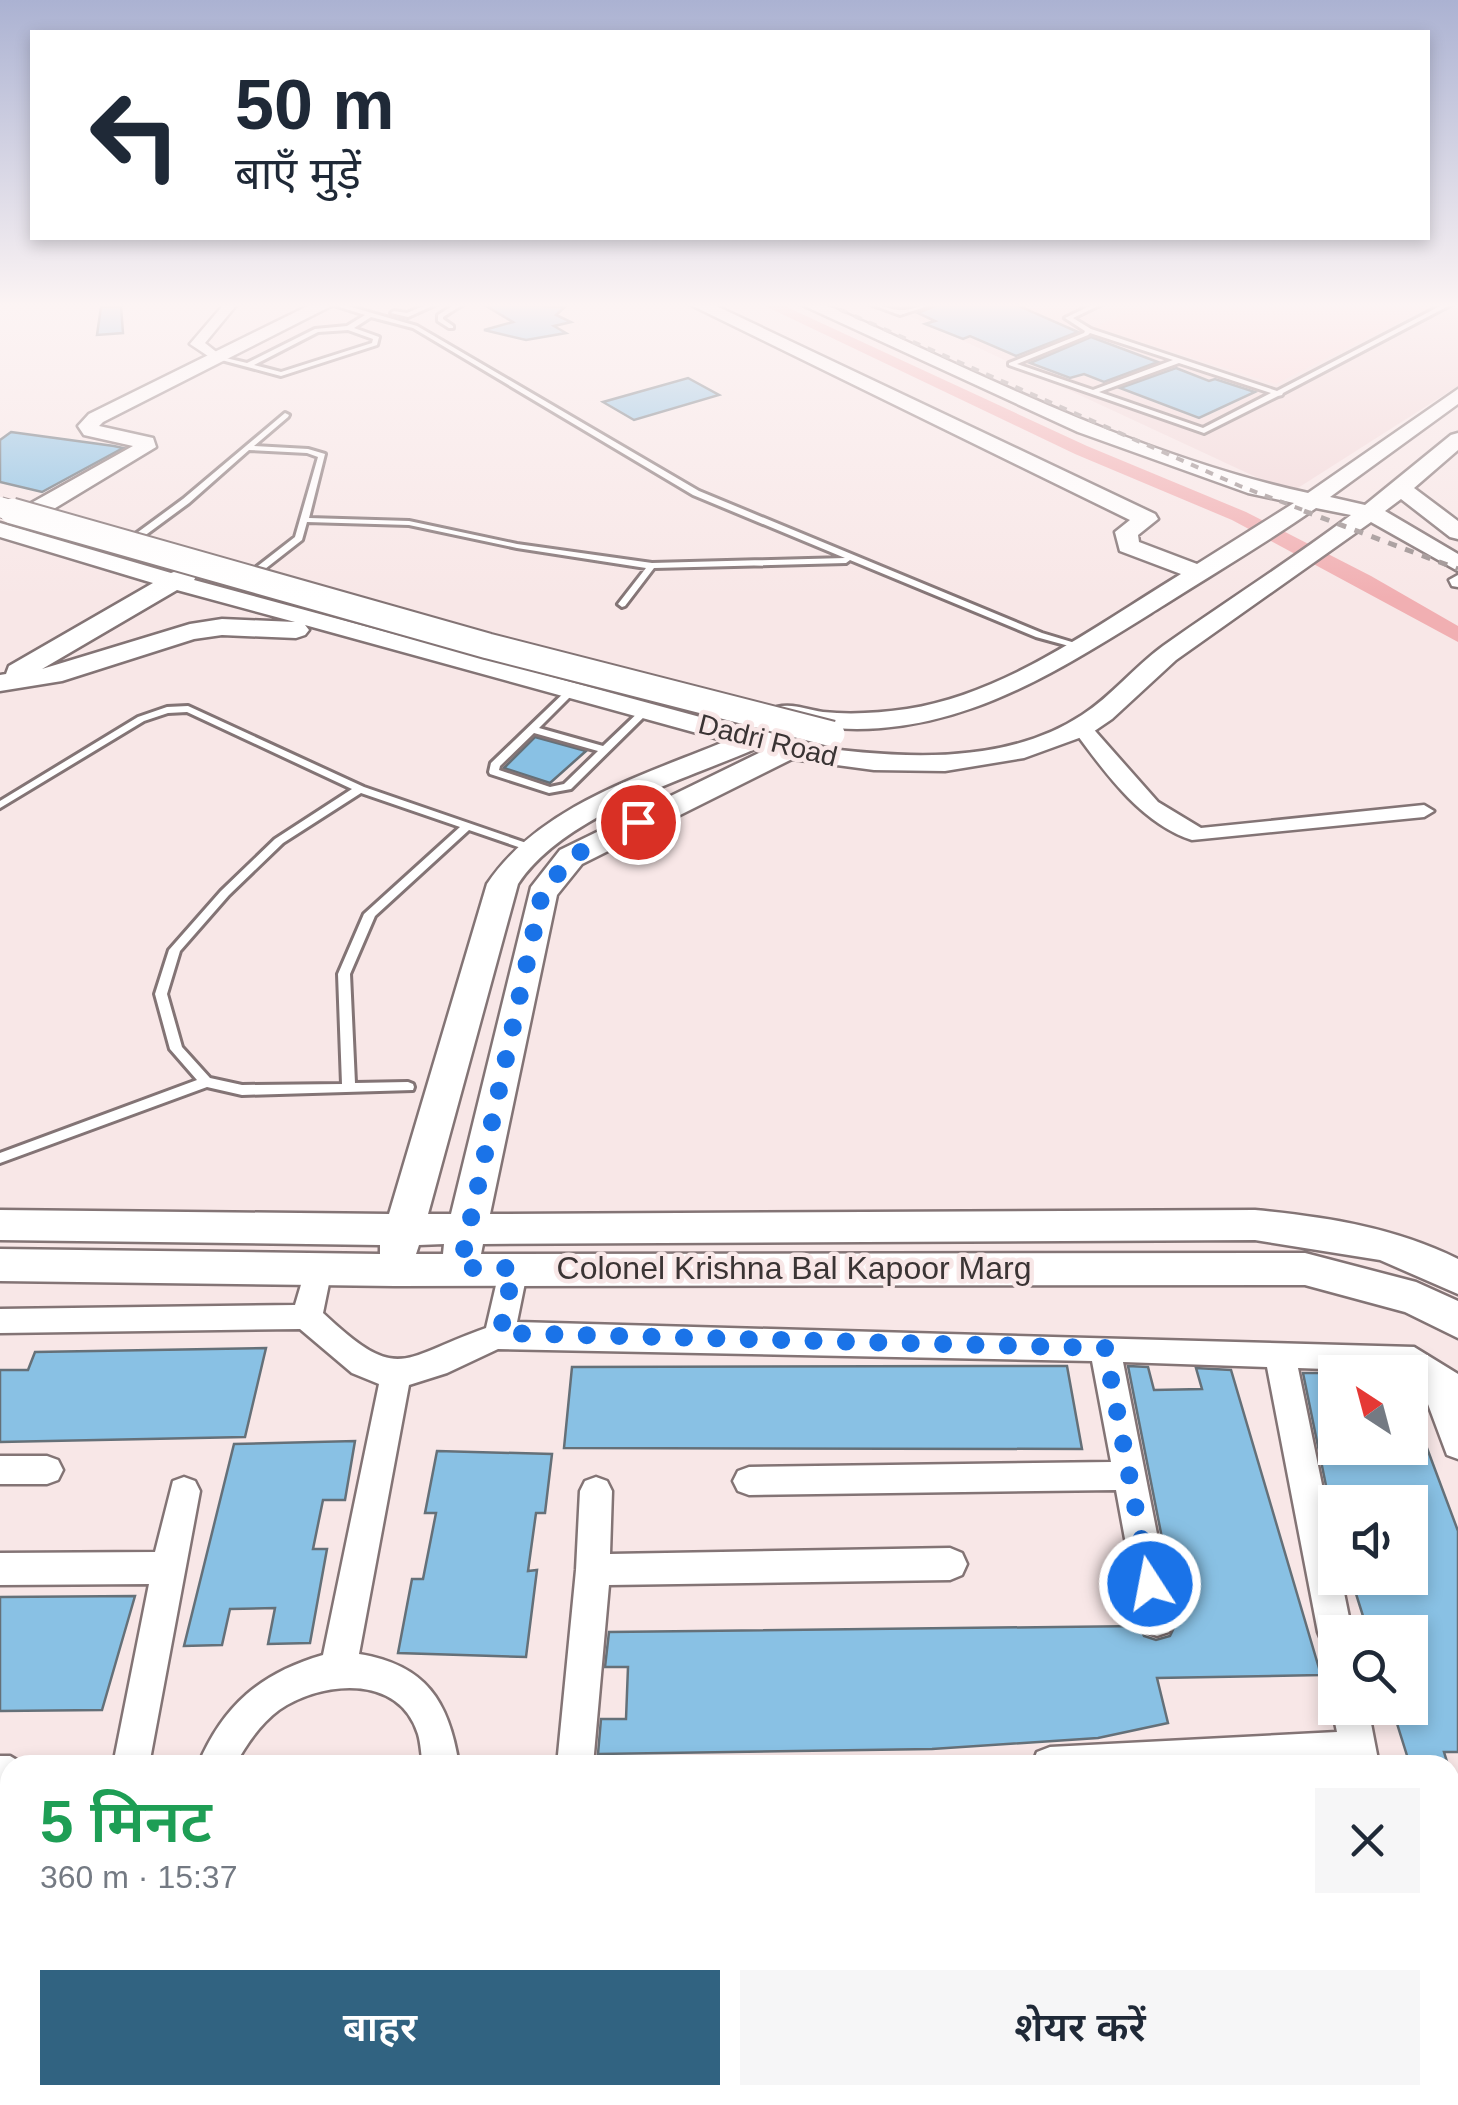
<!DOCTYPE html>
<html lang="hi">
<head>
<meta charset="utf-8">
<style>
	body { margin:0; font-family:Arial,"Noto Sans Devanagari",sans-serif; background:#f6f6f7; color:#1f2937; height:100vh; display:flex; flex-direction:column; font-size:38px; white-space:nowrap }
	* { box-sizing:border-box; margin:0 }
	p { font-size:32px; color:#747a83 }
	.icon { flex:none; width:55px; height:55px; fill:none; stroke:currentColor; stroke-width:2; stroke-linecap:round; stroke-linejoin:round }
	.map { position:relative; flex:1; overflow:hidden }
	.drawer { position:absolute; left:0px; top:1755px; width:1460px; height:350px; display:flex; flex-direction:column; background:#fff; border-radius:30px 30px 0 0; box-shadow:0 5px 15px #0003 }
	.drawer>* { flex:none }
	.guide { position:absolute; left:30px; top:30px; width:1400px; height:210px; border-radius:0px; box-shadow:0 5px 15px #0003; background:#fff; color:#1f2937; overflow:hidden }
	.needle { width:65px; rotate:324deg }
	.fabs { position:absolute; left:1318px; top:1355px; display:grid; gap:20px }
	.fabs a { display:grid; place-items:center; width:110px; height:110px; border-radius:0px; background:#fff; box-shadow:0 5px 15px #0003; font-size:50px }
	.pin { position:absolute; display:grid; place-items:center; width:85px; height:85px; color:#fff; margin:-42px; border:5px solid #fff; border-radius:50%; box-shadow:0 2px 10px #0007 }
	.me { position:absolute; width:110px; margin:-55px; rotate:349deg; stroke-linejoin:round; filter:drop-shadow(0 0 8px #0008) }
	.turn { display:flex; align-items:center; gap:35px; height:210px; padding:0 40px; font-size:45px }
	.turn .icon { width:130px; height:130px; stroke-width:2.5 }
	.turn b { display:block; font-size:70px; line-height:85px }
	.round { display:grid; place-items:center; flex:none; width:105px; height:105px; border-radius:0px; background:#f6f6f7 }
	.head { display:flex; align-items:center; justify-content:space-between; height:170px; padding:0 40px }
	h1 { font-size:60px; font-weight:600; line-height:75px; color:#1e9e55 }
	.action { display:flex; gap:20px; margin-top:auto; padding:20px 40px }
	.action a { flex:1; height:115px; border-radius:0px; background:#316381; color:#fff; font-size:40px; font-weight:600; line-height:115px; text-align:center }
	.action a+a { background:#f6f6f7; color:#1f2937 }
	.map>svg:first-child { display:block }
	.built { fill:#f2d8d9 }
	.green { fill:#fad2d3 }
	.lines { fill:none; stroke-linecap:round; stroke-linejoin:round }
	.canal { fill:#f1afb2; fill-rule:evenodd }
	.building { fill:#89c1e4; stroke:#657078; stroke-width:2.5 }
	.lane-casing { stroke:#837475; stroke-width:6 }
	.street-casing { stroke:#837475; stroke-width:5 }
	.secondary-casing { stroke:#837475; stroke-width:5 }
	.lane { fill:#fff; fill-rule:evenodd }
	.street { fill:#fff; fill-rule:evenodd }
	.secondary { fill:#fff; fill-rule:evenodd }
	.rail-far1 { stroke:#9b9090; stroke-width:4; stroke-dasharray:8 8; stroke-linecap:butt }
	.rail { stroke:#9b9090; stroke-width:5; stroke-dasharray:9 9; stroke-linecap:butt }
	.secondary-bridge-far1-casing { stroke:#837475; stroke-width:22; stroke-linecap:butt }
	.secondary-bridge-casing { stroke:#837475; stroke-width:29; stroke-linecap:butt }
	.secondary-bridge-far1 { stroke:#fff; stroke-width:20 }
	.secondary-bridge { stroke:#fff; stroke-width:25 }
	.route { stroke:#1a73e8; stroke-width:18; stroke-dasharray:0 32.4 }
	.labels { text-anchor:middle; stroke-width:9; stroke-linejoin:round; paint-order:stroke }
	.far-street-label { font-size:28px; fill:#3a3434; stroke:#f8e7e7 }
	.street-label { font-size:32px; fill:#3a3434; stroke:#f8e7e7 }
</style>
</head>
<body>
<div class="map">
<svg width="1458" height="2105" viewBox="0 0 1458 2105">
	<rect width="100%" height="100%" fill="#f8e7e7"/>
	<path class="built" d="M882 303H1458V386L1290 493Z"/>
	<path class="green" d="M1150 303H1408L1425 308 1276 384 1094 327Z"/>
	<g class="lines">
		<path class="canal" d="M759 303H778L1087 446 1246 512 1371 576 1458 626V642L1232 520 1075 454Z"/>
	</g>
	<g class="building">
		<path d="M481 303 565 307 556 315 571 322 554 326 566 333 526 340 484 330 513 322Z"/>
		<path d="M941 303H1012L1078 332 1016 356 970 336 963 339 925 324 935 321 918 313Z"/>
		<path d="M121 306 123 333 97 335 101 307Z"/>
		<path d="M1091 337 1139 355 1158 362 1104 382 1084 374 1070 378 1030 363Z"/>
		<path d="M1176 368 1209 381 1215 379 1255 392 1199 418 1120 388Z"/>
		<path d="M688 378 719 395 634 420 603 402Z"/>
		<path d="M11 432 114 446 123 448 42 492 0 482V440Z"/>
		<path d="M535 737 586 751 550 783 504 768Z"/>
		<path d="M266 1348 245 1437 0 1442V1370H28L35 1352Z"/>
		<path d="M982 1366H1067L1082 1449 564 1448 572 1367Z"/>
		<path d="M1128 1366 1148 1367 1154 1390 1202 1389 1196 1368 1231 1370 1321 1675 1157 1678 1168 1723 1098 1738 932 1749 598 1754 601 1719H626L628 1667H605L609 1632 1139 1626 1144 1636 1156 1640 1170 1636 1178 1619Z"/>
		<path d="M1303 1373H1335V1448H1427L1458 1531V1752H1444L1448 1765H1410L1394 1714H1410V1632H1368L1351 1578H1410V1502H1335V1509L1331 1510Z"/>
		<path d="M355 1441 345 1500H323L313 1549H327L310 1643 268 1644 275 1608 230 1609 222 1645 184 1646 234 1444Z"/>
		<path d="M437 1451 552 1454 545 1513H536L528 1571 537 1570 526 1657 398 1653 412 1579H423L436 1513H425Z"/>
		<path d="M135 1596 102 1710 0 1711V1597Z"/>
	</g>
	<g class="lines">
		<defs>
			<g id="lane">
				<path d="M327 303H337L417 326 699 491 1042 633 1085 646 1080 649 1036 637 850 560 846 563 654 568 625 606 622 607 618 604 646 568 517 548 409 525 307 522 302 540 256 576H250V572L295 537 318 457 307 453 249 450 189 503 136 542H130V538L183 499 285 413 289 415 288 417 254 446 308 449 325 454 309 518 409 521 517 544 652 563 845 558 693 495 413 328 371 317 354 328 379 337 377 345 281 376 214 358 217 356 247 363 315 329 347 326 365 315ZM348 330 373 339 372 343 281 372 254 365 318 332Z"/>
				<path d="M430 303H439L408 317 391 313 394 311 407 313Z"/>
				<path d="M457 303H465L443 317V319L453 326V328H449L438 321V315Z"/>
				<path d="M867 303C879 303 890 311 902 310 914 310 924 303 937 303L900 315Z"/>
				<path d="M1096 303H1104L1073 318 1091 329 1277 391 1446 303H1454L1283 393 1282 395 1278 396 1204 433 1009 365V363L1084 333 1085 331 1065 318ZM1090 333 1173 360 1093 390 1017 364 1088 335ZM1179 363 1271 393 1203 428 1099 392Z"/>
				<path d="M573 686 576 687V691L539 728 603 746 644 707 647 706 652 709 571 789 549 793 490 774 489 772 491 763 570 687ZM534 733 598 751 564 784 550 787 499 770 500 766Z"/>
				<path d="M188 706 364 787 538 847 539 849 538 851H530L469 830 375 916 350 974 355 1083 408 1082 413 1084 414 1087 413 1090 242 1095 207 1087 0 1163V1153L197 1080 170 1049 155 994 169 950 221 891 275 839 352 789 187 712 168 713 144 721 0 808V801L138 717 167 707ZM361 793 460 827 364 914 338 974 342 1084 242 1085 210 1078 182 1047 167 994 180 951 229 895 283 843Z"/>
			</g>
			<g id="street">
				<path d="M225 303H238L205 343 224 358 217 362 190 344Z"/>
				<path d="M1458 575V587L1452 586 1449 580Z"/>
				<path d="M1082 722 1089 724 1158 802 1201 828 1424 805 1434 811 1424 817 1192 840C1140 823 1104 771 1072 728Z"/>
				<path d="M514 1257 524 1260 528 1268 517 1322 1414 1347 1458 1374V1459L1447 1455 1419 1380 1410 1372 1298 1368 1335 1548V1578H1341L1352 1632H1335V1649L1323 1644 1318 1632 1267 1367 1123 1362 1174 1620 1169 1632 1157 1636 1145 1632 1140 1620 1116 1490 749 1495 738 1491 733 1481 738 1471 749 1467 1111 1462 1092 1361 498 1349 447 1373 409 1385 359 1654C426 1665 449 1701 459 1765H423C421 1755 421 1744 418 1734 399 1673 321 1681 279 1710 260 1724 246 1745 235 1765H198C223 1705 261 1673 323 1655L379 1384 352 1373 300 1329 0 1333V1309L295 1305 308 1261 318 1258 328 1261 332 1269 323 1313C400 1385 400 1358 486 1328L500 1268 504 1260Z"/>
				<path d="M0 1456H47L58 1460 63 1470 58 1480 47 1484H0Z"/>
				<path d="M184 1477 195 1481 200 1491 149 1765H113L149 1584 0 1585V1553L155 1552 173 1481Z"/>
				<path d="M596 1477 607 1481 612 1491 610 1554 950 1548 962 1553 967 1564 962 1575 950 1580 609 1585 593 1765H557L576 1570 580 1491 585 1481Z"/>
				<path d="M1335 1701V1708H1368L1379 1765H1032L1037 1752 1050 1747 1337 1732 1332 1708Z"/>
				<path d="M0 1756H10L25 1765H10V1792H0Z"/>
				<path d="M1450 1988 1458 1989V2029L1450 2028Z"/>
				<path d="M1450 2070 1458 2073V2105H1434L1430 2095H1450Z"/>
				<path d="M10 2076V2095H37L34 2105H0V2083Z"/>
				<path d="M255 2095H297L295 2105H253Z"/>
				<path d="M506 2095H548L547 2105H505Z"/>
				<path d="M1174 2095H1216L1218 2105H1176Z"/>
			</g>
			<g id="secondary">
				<path d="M314 303H337L103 422 99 426 153 438 156 447 42 516H26L23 511 26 506 133 446 84 435 78 426 89 414Z"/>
				<path d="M687 303H710L1155 514 1158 519 1138 535 1139 542 1197 564 1294 503 1248 493 1078 432 798 303H822C979 373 1138 456 1308 493L1458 389V404L1330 497 1365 505 1451 435 1458 433V450L1414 488 1458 521V539L1450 537 1401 499 1385 511 1458 554V571L1371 522 1176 660 1112 719 1090 734 1024 758 945 771 874 770 792 759 582 864 557 895 490 1214 1255 1210C1325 1217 1394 1227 1458 1259V1294L1380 1260 1255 1240 483 1244 481 1254 1305 1253 1416 1282 1458 1301V1338L1405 1312 1305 1285 395 1286 0 1281V1249L380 1254V1245L0 1240V1210L389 1214 487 884C540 805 642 776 726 741L305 625 309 630 305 635 296 638 222 635 194 639 62 681 0 691V675L6 674 9 666 153 583 0 537V523L171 573 185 568 193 570 197 575 194 580 748 730 760 725 770 727 772 736 783 739 796 733 806 735 810 741 807 746C895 758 1003 767 1082 715 1112 696 1134 667 1163 646 1225 602 1290 561 1351 515L1316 508C1266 543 1213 574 1161 607 1039 683 928 756 777 719L773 713 777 707C793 703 807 710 823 712 851 715 879 713 907 709 1008 693 1095 626 1181 574L1120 551 1115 532 1130 520ZM177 590 295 622 222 619 190 624 42 669ZM755 749 763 751 560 850 531 887 451 1214H428L518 884C564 815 681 781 755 749ZM444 1244 443 1254H416L419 1245Z"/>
			</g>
		</defs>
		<use href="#lane" class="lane-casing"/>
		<use href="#street" class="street-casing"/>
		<use href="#secondary" class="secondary-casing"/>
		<use href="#lane" class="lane"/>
		<use href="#street" class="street"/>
		<use href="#secondary" class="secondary"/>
		<path class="rail-far1" d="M825 303 1240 486 1311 513"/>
		<path class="rail" d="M1304 511 1458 569"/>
		<defs>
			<path id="secondary-bridge-far1" d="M0 507 21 513"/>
			<path id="secondary-bridge" d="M12 511 488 646 832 734"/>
		</defs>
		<use href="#secondary-bridge-far1" class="secondary-bridge-far1-casing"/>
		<use href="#secondary-bridge" class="secondary-bridge-casing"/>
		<use href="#secondary-bridge-far1" class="secondary-bridge-far1"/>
		<use href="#secondary-bridge" class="secondary-bridge"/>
	</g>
	<linearGradient id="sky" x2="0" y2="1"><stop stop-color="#abb2d2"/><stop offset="0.51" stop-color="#fcf4f4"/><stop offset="1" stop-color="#fcf4f4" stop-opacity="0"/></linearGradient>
	<rect width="1458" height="598" fill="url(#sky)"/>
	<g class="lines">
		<path class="route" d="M638 822 571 857 542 894 460 1268H514L500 1333 1105 1348 1150 1584"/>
	</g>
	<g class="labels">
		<g class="far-street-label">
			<text transform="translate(768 740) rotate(14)" y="10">Dadri Road</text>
		</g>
		<g class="street-label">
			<text x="794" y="1279">Colonel Krishna Bal Kapoor Marg</text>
		</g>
	</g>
</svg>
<div class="fabs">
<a><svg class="needle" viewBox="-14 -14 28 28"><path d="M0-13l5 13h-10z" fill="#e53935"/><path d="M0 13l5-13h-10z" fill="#747a83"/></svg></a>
<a><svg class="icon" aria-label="sound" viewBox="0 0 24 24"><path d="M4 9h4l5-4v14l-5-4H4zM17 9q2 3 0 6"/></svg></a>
<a><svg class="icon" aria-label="search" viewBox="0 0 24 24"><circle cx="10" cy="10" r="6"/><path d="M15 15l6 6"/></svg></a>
</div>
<div class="pin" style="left:638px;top:822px;background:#d93025"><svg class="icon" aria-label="arrive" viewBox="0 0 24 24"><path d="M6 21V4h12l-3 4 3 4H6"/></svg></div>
<svg class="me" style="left:1150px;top:1584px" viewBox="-20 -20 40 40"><circle r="17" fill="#1a73e8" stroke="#fff" stroke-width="3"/><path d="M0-11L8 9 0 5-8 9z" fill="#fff"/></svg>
<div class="guide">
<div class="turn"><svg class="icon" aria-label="left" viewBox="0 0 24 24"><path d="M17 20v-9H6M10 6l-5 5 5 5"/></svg><div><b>50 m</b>बाएँ मुड़ें</div></div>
</div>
<section class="drawer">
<div class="head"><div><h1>5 मिनट</h1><p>360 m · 15:37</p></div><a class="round"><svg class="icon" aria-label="close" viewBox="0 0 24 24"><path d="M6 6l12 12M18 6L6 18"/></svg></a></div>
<div class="action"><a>बाहर</a><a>शेयर करें</a></div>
</section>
</div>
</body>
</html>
